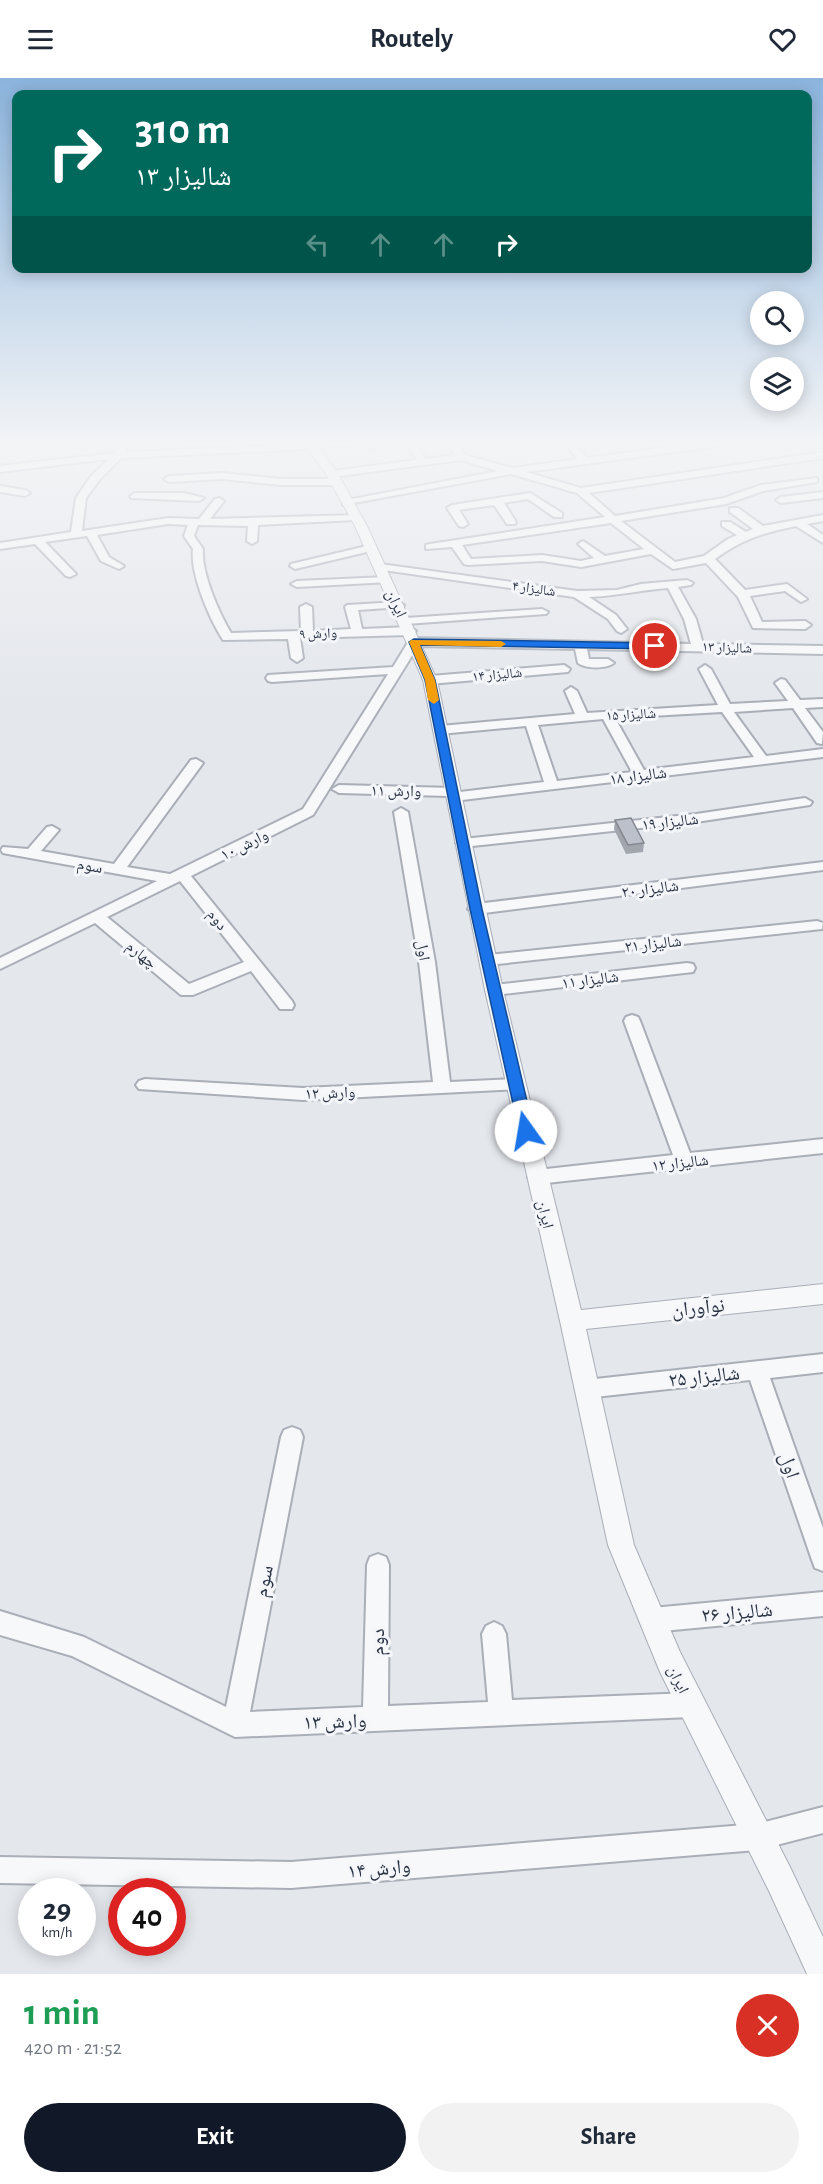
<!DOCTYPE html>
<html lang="en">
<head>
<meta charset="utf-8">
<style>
	body { margin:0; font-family:"Alegreya Sans","Noto Naskh Arabic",sans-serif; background:#f2f2f3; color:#1f2937; height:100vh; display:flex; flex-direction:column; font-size:22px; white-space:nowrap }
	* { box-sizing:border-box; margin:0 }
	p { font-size:20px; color:#747a83 }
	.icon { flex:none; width:33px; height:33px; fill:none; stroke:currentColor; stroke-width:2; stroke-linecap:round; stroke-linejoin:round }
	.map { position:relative; height:1896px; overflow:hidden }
	.drawer { display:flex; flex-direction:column; background:#fff; flex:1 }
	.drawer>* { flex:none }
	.banner { position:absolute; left:12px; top:12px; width:800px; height:183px; border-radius:12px; box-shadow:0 3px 15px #0003; background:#00695c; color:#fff; overflow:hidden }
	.buttons { position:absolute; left:750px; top:213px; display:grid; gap:12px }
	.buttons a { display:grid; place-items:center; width:54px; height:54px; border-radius:50%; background:#fff; box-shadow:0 3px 15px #0003; font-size:30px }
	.speed { position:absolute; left:18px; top:1800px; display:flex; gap:12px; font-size:30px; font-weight:700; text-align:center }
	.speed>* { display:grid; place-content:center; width:78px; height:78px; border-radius:50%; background:#fff; box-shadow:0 3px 15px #0003; line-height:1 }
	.speed small { font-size:15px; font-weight:400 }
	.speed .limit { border:9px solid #d22; background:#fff; color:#111 }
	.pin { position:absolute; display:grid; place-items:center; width:51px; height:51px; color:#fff; margin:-26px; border:3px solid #fff; border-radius:50%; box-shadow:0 2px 6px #0007 }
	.me { position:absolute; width:66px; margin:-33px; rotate:347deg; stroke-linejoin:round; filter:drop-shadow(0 0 4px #0008) }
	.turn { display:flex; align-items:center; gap:21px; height:126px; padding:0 24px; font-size:27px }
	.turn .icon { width:78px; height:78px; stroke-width:2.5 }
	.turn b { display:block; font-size:42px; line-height:51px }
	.lanes { display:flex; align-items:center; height:57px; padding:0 24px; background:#0003; justify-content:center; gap:30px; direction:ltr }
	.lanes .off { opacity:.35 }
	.round { display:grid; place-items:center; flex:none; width:63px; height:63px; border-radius:32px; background:#f2f2f3 }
	.head { display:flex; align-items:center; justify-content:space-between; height:102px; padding:0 24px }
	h1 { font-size:36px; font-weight:700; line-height:45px; color:#1e9e55 }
	.button { display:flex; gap:12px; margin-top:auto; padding:12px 24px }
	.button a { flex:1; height:69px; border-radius:36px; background:#111827; color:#fff; font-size:24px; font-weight:700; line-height:69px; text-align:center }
	.button a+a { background:#f2f2f3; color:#1f2937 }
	header { display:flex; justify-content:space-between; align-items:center; height:78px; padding:0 24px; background:#fff; font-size:27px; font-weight:700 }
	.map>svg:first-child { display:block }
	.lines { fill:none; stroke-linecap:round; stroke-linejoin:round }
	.minor-casing { stroke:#a9aeb7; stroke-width:4 }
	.tertiary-casing { stroke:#a9aeb7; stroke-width:2 }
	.minor { fill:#f7f8fa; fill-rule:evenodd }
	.tertiary { fill:#f7f8fa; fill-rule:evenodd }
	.wall { fill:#a1a5ae }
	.building { fill:#bbc0ca; stroke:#83868d; stroke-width:1.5 }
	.route { fill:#1a73e8; stroke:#114b97; stroke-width:1.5 }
	.slow { fill:#f59e0b }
	.labels { text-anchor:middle; stroke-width:6; stroke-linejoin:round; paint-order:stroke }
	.far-street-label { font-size:14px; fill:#2b3445; stroke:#f4f6f9 }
	.street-label { font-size:16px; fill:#2b3445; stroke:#f4f6f9 }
	.near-street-label { font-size:20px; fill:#2b3445; stroke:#f4f6f9 }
</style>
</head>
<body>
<header><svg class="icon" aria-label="menu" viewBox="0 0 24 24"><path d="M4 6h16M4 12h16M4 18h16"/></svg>Routely<svg class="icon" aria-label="heart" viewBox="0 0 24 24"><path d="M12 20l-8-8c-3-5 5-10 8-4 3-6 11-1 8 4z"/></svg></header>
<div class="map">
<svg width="823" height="1896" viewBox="0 0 823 1896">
	<rect width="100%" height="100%" fill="#e4e7ec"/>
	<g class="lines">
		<defs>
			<g id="minor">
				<path d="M0 364H11L0 368Z"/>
				<path d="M119 364H129L125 374 359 364 354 367 290 372 121 380 100 401 86 420 82 453 168 440 199 441 215 421 219 420 224 423 210 441 359 437V441L355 442 258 447 257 463 252 466 247 463 248 448 198 447 194 458 203 471C201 495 219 535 231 555L301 553 300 529 306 526 312 529 313 553 351 551 345 529 347 527 398 524 404 527 402 529 358 532 362 551 410 549 416 553 410 557 300 560 303 580 297 584 291 580 288 561 223 562C209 540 190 496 193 471L184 458 188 447 168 446 97 457 109 479 124 488 119 491 101 483 87 458 45 464 74 494 76 496 70 499 66 498 35 466 0 471V465L71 454 76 420 92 397 109 381 0 394V388L115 375Z"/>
				<path d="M365 364H375L378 369 370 371Z"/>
				<path d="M405 364H415L426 381 455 377 447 364H457L465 377 512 390 578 381 563 364H573L587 380 705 364H731L726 367 526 394 581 410 823 374V380L589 415 615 438 724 420 761 407 817 400V404L763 413 726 426 621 443 675 484 704 478 728 461 737 457 722 448V444H730L746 454 753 451 730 434V430H738L763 448 823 437V443L807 446 823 457V465L796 448C763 455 742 461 715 481L745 512 787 506 807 521 801 524 785 513 750 518 762 544 805 543 811 547 805 551 753 550 738 519 706 485 673 491 651 476 581 489 542 483 468 487 464 486 452 469 426 471V467L430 466 605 439 577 415 511 396 343 427V423L347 422 498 393 461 382 332 399 327 396 332 393 417 382ZM611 445 644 471 605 478 583 463 578 466 594 480 581 483 542 477 471 481 462 467Z"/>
				<path d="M222 395 281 401H336L341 404 336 407H281L222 401 169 404 164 401 169 398Z"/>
				<path d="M0 408 25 412 30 415 25 418 0 414Z"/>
				<path d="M823 414V420L781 425 776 422 781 419Z"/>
				<path d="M135 415H184L204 420 199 423 131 420 130 418Z"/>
				<path d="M530 415 562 435V439H554L528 421 504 425 516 444 515 446H507L494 427 459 432 468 446 463 449 459 448 447 430 452 427Z"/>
				<path d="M371 467 375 468V472L295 491 290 488 291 486Z"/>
				<path d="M380 486 577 513 617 512 641 506 687 502 693 505 691 507 678 509 696 541 703 566 823 568V576L587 571 589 581H608L614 585C606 591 586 591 578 585L575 571 418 568 313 737 191 798 292 923 294 927 292 931H280L251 893 193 917H181L95 845 0 891V880L157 803 8 776 3 775 1 772 3 769 28 771 47 749 52 748 59 752 41 773 114 786 191 682 196 681 203 685 127 789 170 796 303 731 388 596 272 604 268 603 266 600 268 597 393 589 410 561 414 560 691 566 684 541 668 510C641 512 616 518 589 519L616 537 627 551 621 555 617 553 608 541 574 519 376 491V487ZM180 803 244 884 189 906 107 839Z"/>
				<path d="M386 499 390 500V504L297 509 291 506 297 503Z"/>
				<path d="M542 531 548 534 546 536 406 546 400 543 406 540Z"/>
				<path d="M564 587 570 591 568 594 430 606 424 602 430 598Z"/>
				<path d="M705 587 711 591 730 626 788 623 775 605 781 601 785 602 800 622 823 621V629L805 630 823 654 822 666 817 665 793 630 734 634 766 678 823 671V679L454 723 449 722 448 718 339 715 332 711 339 707 453 710 460 714 544 704 526 648 440 656 434 652 440 648 575 636 565 613 571 609 577 613 587 635 718 627 699 591ZM722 634 754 679 644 692 615 640ZM603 641 632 694 557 703 538 647Z"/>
				<path d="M805 720 812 724 810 727 696 744 463 769 456 765 463 761 696 736Z"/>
				<path d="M401 730 408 734 435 884 450 1004 516 1001 522 1003 525 1007 522 1011 303 1022 139 1011 136 1007 139 1003 145 1001 303 1010 433 1004 419 884 394 734Z"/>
				<path d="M823 784V792L476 836 468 831 476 826Z"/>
				<path d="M817 843 823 845 822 851 488 887 480 882 488 877Z"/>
				<path d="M687 885 693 886 695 890 693 894 494 917 488 916 486 912 488 908 494 907Z"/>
				<path d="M632 937 638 939 640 943 690 1075 823 1061V1075L537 1106 531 1104 528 1099 531 1094 537 1092 673 1077 624 943 626 939Z"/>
				<path d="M823 1276V1294L770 1300 823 1450V1493L815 1490 812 1482 750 1302 586 1320 579 1317 576 1311 579 1305 586 1302Z"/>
				<path d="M292 1349 300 1352 303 1359 250 1634 363 1629 367 1487 370 1479 378 1476 386 1479 389 1487 388 1628 488 1624 482 1556 486 1548 494 1544 502 1548 506 1556 512 1622 691 1615 700 1618 703 1627 700 1636 691 1639 235 1659 72 1578 0 1557V1533L84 1559 226 1629 281 1359 284 1352Z"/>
				<path d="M823 1514V1538L652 1554 644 1550 640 1542 644 1534 652 1530Z"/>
				<path d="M823 1729V1755L757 1772 291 1810 0 1805V1779L291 1784 757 1746Z"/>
			</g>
			<path id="tertiary" d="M303 364H315L338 396 367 448 437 602 503 912 581 1232 823 1206V1226L586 1251 634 1467 680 1574 791 1791 823 1859V1896H807L769 1813 660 1594 608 1467 560 1243 485 912 423 602 355 448 326 396Z"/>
		</defs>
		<use href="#minor" class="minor-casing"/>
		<use href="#tertiary" class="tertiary-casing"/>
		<use href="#minor" class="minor"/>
		<use href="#tertiary" class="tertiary"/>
	</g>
	<path class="wall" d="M615 742 644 765 643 774 626 776 614 751Z"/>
	<path class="building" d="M631 740 644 765 628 767 615 742Z"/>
	<linearGradient id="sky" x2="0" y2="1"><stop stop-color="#8bb4dd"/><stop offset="0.58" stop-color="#f3f4f6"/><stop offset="1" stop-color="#f3f4f6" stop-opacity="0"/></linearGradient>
	<rect width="823" height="629" fill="url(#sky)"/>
	<path class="route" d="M414 561 655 565 660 568 655 571 420 567 435 602 482 831 534 1053 531 1057H521L519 1053 470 831 425 602 409 564Z"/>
	<path class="slow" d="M411 562 501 563 506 566 501 569 420 567 435 602 439 622 434 626 428 622 425 602 409 564Z"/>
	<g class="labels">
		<g class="far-street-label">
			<text transform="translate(534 510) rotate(8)" y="5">شالیزار ۴</text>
			<text transform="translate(318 555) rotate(-2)" y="5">وارش ۹</text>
			<text transform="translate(727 569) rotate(2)" y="5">شالیزار ۱۳</text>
			<text transform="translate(497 596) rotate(-5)" y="5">شالیزار ۱۴</text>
			<text transform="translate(631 636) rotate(-3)" y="5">شالیزار ۱۵</text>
		</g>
		<g class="street-label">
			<text transform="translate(397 525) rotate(65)" y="6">ایران</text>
			<text transform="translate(638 697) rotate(-7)" y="6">شالیزار ۱۸</text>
			<text transform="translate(396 712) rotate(1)" y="6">وارش ۱۱</text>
			<text transform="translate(670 743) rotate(-6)" y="6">شالیزار ۱۹</text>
			<text transform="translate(244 766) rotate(-26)" y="6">وارش ۱۰</text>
			<text transform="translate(90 787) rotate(10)" y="6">سوم</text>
			<text transform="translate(650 810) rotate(-7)" y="6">شالیزار ۲۰</text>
			<text transform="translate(218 841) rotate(51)" y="6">دوم</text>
			<text transform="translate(653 865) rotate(-6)" y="6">شالیزار ۲۱</text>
			<text transform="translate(424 872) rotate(81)" y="6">اول</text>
			<text transform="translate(142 876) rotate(39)" y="6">چهارم</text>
			<text transform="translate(590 901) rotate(-7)" y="6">شالیزار ۱۱</text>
			<text transform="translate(330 1014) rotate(-2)" y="6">وارش ۱۲</text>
			<text transform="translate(680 1084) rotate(-6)" y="6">شالیزار ۱۲</text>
			<text transform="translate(546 1136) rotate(76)" y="6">ایران</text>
			<text transform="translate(679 1601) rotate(64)" y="6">ایران</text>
		</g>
		<g class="near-street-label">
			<text transform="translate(698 1229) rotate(-6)" y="7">نوآوران</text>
			<text transform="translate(704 1298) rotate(-6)" y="7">شالیزار ۲۵</text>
			<text transform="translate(790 1387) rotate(71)" y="7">اول</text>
			<text transform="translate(263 1503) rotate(-79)" y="7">سوم</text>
			<text transform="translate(737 1534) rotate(-5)" y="7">شالیزار ۲۶</text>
			<text transform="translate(377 1564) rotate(-89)" y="7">دوم</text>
			<text transform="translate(335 1643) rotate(-2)" y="7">وارش ۱۳</text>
			<text transform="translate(379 1790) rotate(-5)" y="7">وارش ۱۴</text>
		</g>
	</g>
</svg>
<div class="buttons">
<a><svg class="icon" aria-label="search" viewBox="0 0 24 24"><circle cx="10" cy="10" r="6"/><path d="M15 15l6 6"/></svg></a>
<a><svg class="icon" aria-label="layers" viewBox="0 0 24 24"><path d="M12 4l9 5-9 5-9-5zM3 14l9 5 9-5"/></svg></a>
</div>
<div class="speed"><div>29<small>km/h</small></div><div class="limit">40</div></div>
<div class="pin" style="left:655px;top:568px;background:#d93025"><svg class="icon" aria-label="arrive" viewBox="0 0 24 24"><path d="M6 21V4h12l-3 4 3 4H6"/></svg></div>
<svg class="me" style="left:526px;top:1053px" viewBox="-20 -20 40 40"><circle r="19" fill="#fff"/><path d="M0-13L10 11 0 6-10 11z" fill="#1a73e8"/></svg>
<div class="banner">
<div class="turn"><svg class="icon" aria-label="right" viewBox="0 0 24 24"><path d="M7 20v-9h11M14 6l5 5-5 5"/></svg><div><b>310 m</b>شالیزار ۱۳</div></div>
<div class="lanes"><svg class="icon off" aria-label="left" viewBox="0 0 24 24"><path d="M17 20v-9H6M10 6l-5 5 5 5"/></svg><svg class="icon off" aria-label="ahead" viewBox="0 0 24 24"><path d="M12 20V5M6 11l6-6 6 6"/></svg><svg class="icon off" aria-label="ahead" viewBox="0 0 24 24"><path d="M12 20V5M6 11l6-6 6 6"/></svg><svg class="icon" aria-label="right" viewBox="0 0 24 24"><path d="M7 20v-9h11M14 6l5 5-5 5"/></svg></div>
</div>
</div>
<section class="drawer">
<div class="head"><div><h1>1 min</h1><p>420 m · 21:52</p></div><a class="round" style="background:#d93025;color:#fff"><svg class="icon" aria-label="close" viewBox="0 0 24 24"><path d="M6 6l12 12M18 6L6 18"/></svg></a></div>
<div class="button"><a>Exit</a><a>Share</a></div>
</section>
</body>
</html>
